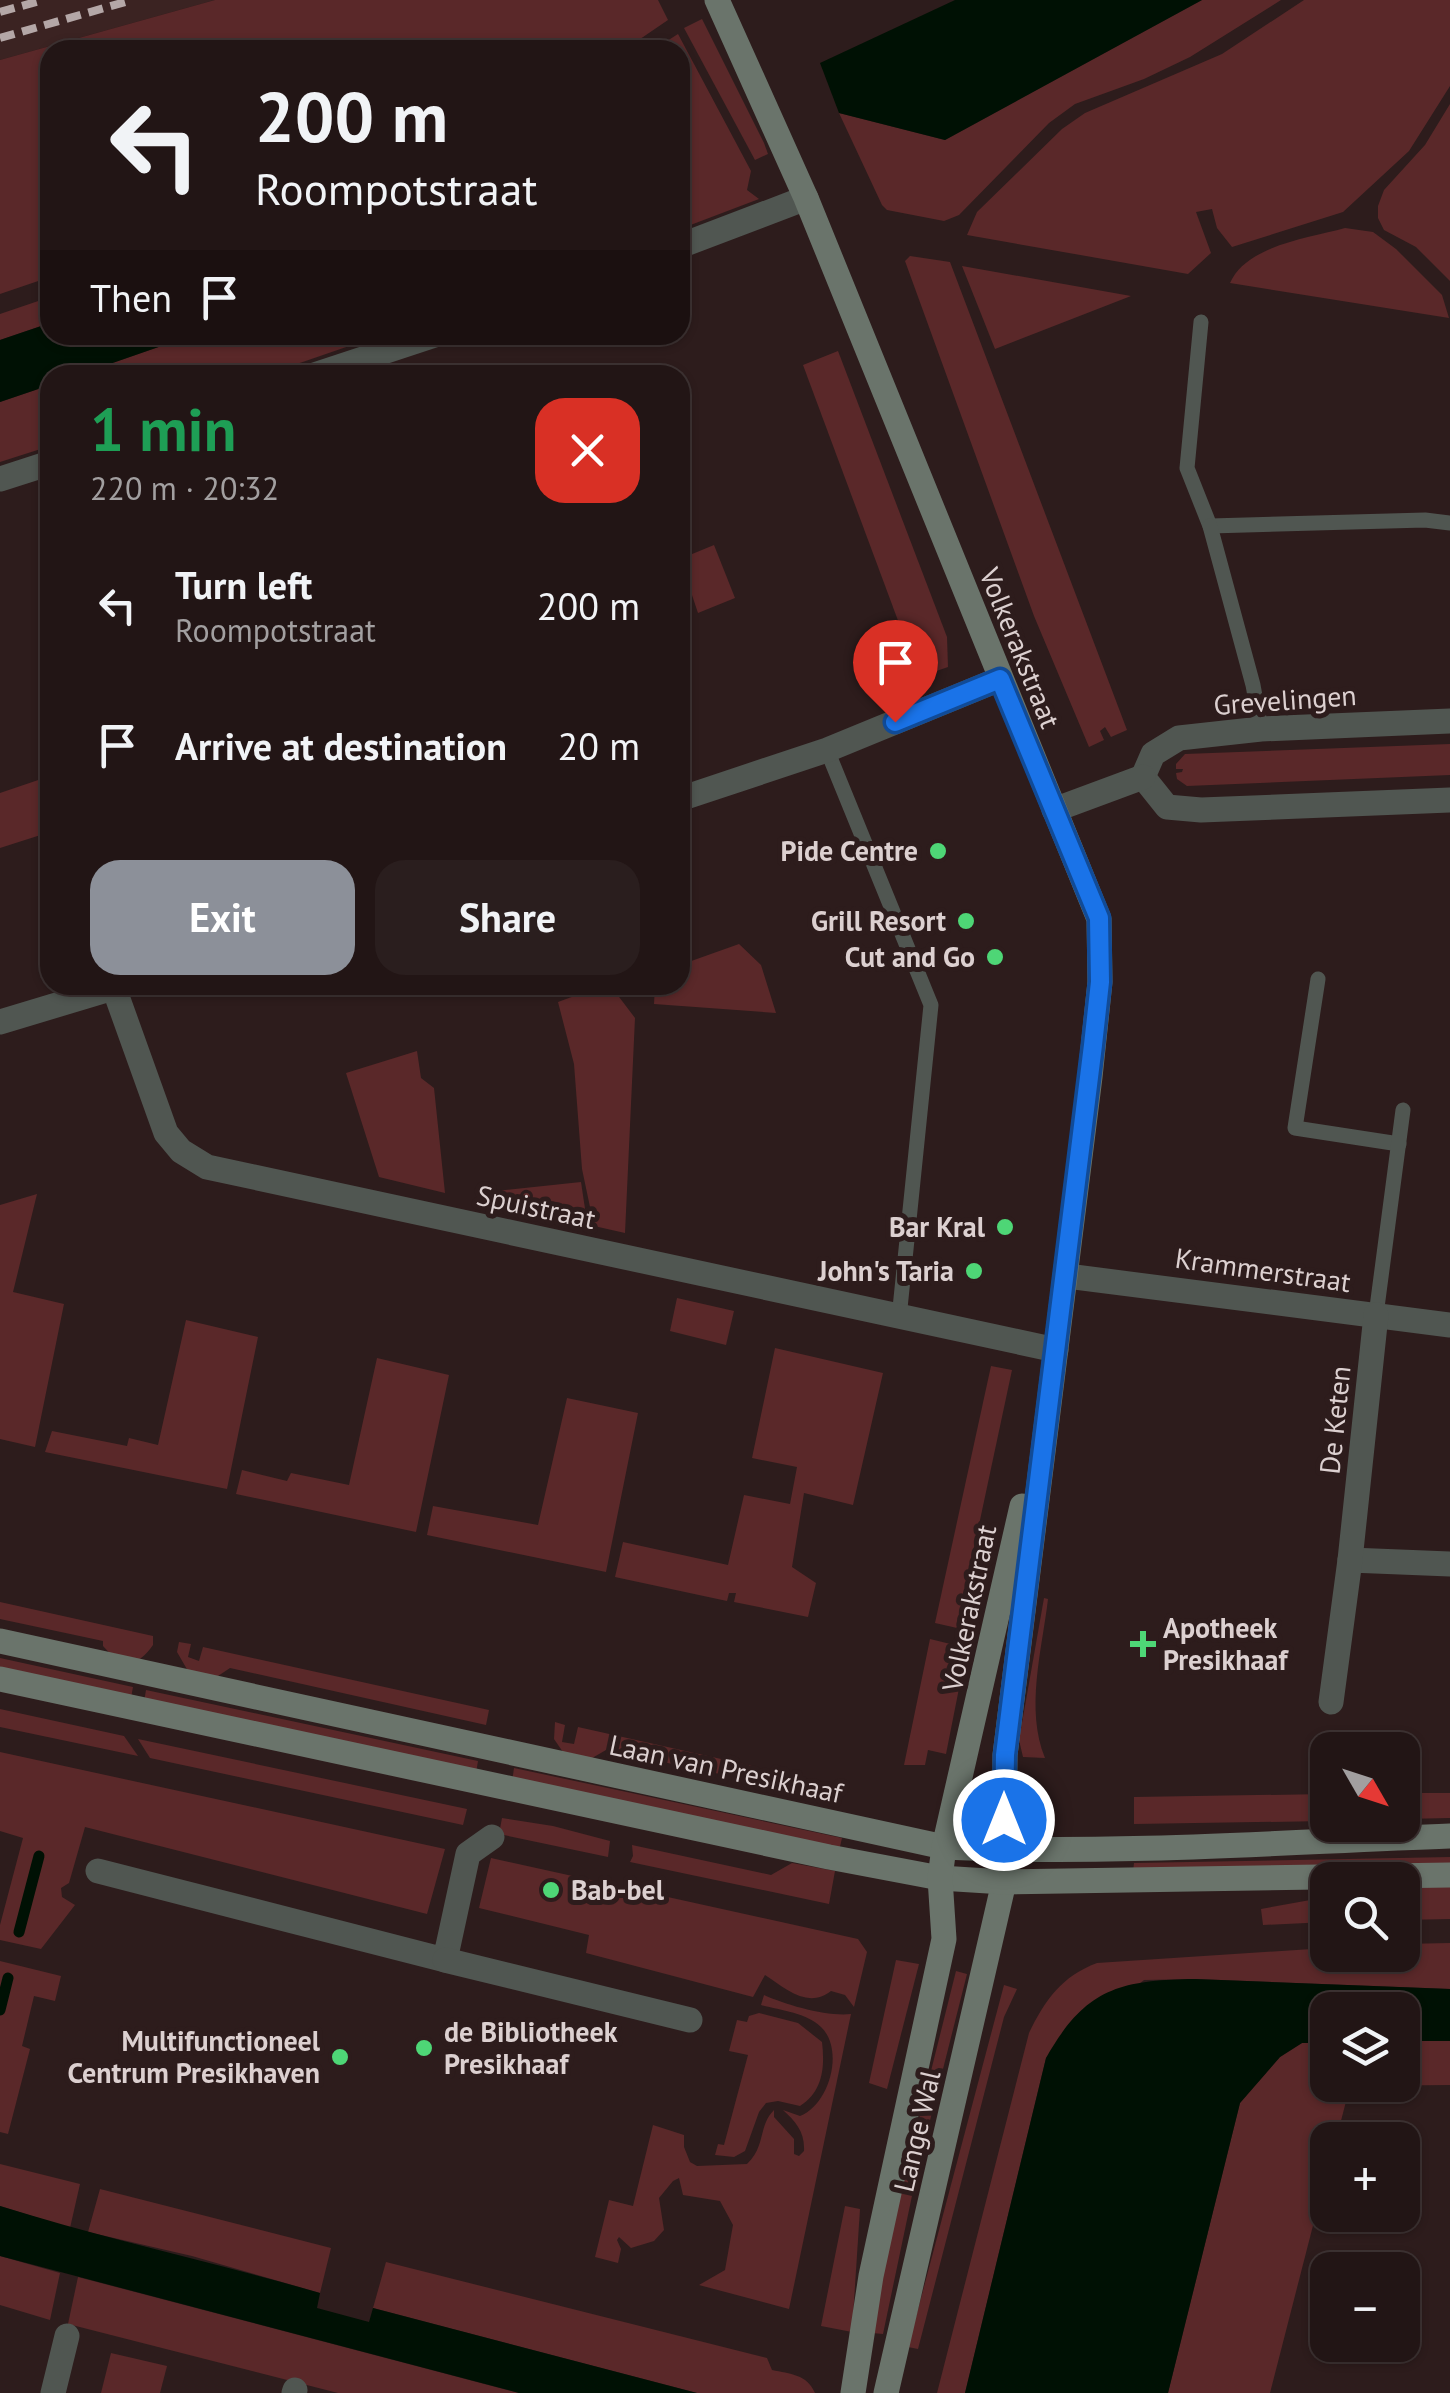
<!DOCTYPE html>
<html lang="en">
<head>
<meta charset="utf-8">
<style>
	body { margin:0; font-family:"PT Sans",sans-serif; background:#2a1e1e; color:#f1f3f6; height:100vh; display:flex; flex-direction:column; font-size:38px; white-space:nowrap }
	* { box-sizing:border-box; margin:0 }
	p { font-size:32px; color:#a29fa0 }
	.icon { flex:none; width:55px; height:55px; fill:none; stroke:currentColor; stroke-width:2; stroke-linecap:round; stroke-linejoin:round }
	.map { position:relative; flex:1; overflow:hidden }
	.panel { position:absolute; left:40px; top:365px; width:650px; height:630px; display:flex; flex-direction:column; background:#221515; border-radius:30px; box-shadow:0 2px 8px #0004,0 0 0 2px #3f3434 }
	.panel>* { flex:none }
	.guide { position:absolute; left:40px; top:40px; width:650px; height:305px; border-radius:30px; box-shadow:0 2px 8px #0004,0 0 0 2px #3f3434; background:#221515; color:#f1f3f6; overflow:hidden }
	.needle { width:65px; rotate:129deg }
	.controls { position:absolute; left:1310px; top:1732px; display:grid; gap:20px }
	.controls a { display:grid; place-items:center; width:110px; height:110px; border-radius:20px; background:#221515; box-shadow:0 2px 8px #0004,0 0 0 2px #3f3434; font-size:50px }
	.pin { position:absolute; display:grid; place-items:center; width:85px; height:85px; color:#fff; margin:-102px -42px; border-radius:50% 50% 50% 0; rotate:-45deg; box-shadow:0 0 10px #0007 }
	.pin .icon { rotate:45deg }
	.me { position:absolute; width:110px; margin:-55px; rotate:0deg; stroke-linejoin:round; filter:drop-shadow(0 0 8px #0008) }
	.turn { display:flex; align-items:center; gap:35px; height:210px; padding:0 50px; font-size:45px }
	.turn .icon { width:130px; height:130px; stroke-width:2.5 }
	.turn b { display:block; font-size:70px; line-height:85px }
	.then { display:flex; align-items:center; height:95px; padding:0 50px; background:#0003; gap:20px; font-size:38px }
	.round { display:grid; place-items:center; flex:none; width:105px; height:105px; border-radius:30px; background:#2a1e1e }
	.summary { display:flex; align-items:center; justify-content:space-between; height:170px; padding:0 50px }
	h1 { font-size:60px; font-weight:800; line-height:75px; color:#1e9e55 }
	.cta { display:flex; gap:20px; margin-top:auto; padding:20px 50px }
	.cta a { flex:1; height:115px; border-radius:30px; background:#8c9099; color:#fff; font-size:40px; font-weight:800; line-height:115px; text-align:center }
	.cta a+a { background:#2a1e1e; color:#f1f3f6 }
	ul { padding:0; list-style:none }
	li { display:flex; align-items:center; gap:30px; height:140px; padding:0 50px }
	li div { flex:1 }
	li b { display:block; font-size:38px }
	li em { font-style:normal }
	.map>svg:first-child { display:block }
	.built { fill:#3b2322 }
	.green { fill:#5a2829 }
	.water { fill:#001104 }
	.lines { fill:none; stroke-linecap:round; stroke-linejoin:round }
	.stream { stroke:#001104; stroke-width:11 }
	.lane { stroke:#505651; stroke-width:15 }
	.street { stroke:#505651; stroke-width:25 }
	.secondary { stroke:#6a746b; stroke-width:25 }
	.rail { stroke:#b4a7a7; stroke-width:8; stroke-dasharray:15 8; stroke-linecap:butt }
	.route-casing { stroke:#114b97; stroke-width:25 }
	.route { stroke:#1a73e8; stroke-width:18 }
	.poi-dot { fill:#4ed676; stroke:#2d1c1c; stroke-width:4 }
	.labels { text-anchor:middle; stroke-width:10; stroke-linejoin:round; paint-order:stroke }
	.street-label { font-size:28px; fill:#dcd0d0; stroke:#2d1c1c }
	.poi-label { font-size:28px; font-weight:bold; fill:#dcd0d0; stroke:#2d1c1c; text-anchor:end }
</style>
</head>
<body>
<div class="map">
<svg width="1450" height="2393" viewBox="0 0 1450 2393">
	<rect width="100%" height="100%" fill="#2d1c1c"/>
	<path class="built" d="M0 0H215L0 60Z"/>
	<g class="green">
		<path d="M215 0H658L668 20 624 50H50V277L0 294V60Z"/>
		<path d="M1202 0H1281L1190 57 1144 79 1075 104 1049 123 959 215 944 221 887 210 882 205 839 113 945 140Z"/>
		<path d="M1304 0H1450V86L1409 151 1343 212 1232 247 1217 228 1212 209 1196 212 1211 253 1188 274 967 235 977 212 1062 129 1085 113 1222 54Z"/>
		<path d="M702 19 764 143 768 154 755 160 684 28Z"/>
		<path d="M678 34 751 171 747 190 759 199 680 229V50H653Z"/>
		<path d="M1450 104V281L1416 247 1384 230 1378 218V206L1384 190 1425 145Z"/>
		<path d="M1345 228 1373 232 1396 249 1442 295 1449 318 1230 283C1247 245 1309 238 1345 228Z"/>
		<path d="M910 256 950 262 1127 730 1111 737 1105 727 1100 731 1104 740 1089 747 1034 616 905 261Z"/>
		<path d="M962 266 1131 296 995 349Z"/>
		<path d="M50 297V323L0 340V314Z"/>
		<path d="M193 335H381L265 375H78Z"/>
		<path d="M838 351 947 637 948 667 919 677 803 365Z"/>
		<path d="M50 385V446L0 462V402Z"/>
		<path d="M714 545 735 598 698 613 680 559Z"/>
		<path d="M1450 744V775L1187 786 1177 779 1176 773 1182 772 1183 769H1176V764L1185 754Z"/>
		<path d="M50 776V832L0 848V793Z"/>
		<path d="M739 944 761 965 776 1013 654 1004 655 985H680V965Z"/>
		<path d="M604 985H610L635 1018 625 1233 594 1226 582 1169 574 1064 558 1002Z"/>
		<path d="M417 1051 421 1078 434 1088 445 1193 379 1177 346 1073Z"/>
		<path d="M581 1182 587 1222 486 1203 487 1192Z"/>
		<path d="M37 1194 13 1292 64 1304 35 1447 0 1439V1205Z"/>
		<path d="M677 1298 734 1311 726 1345 670 1331Z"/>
		<path d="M186 1320 258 1337 227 1489 45 1452 52 1431 127 1446 129 1438 158 1445Z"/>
		<path d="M775 1348 883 1373 853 1505 804 1493 792 1567 816 1583 808 1617 734 1602 736 1593H729L727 1601 615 1577 623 1542 728 1565 744 1495 790 1504 797 1467 752 1458Z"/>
		<path d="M377 1358 449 1375 416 1532 236 1494 242 1470 287 1481 291 1473 349 1485Z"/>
		<path d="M991 1366 1012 1370 957 1628 935 1623Z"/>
		<path d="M567 1398 638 1413 606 1572 427 1535 433 1506 538 1525Z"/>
		<path d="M1044 1598 1048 1599C1042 1650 1025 1709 1045 1758L1023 1757 1019 1740Z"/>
		<path d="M0 1602 153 1636V1645C137 1669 120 1666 103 1646V1641L0 1619Z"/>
		<path d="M930 1639 967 1648 946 1754 928 1750 925 1765H904Z"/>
		<path d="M179 1642 191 1644 188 1657 199 1661 203 1647 489 1710 486 1725 230 1668 212 1680 188 1671 177 1652Z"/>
		<path d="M0 1658 133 1687 131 1698 0 1670Z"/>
		<path d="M146 1690 478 1761 476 1773 144 1702Z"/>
		<path d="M0 1709 124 1736 138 1756 0 1727Z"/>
		<path d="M555 1722 565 1725 562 1742 574 1744 578 1727 757 1767 753 1781 606 1750 587 1761 565 1755 554 1739Z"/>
		<path d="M138 1739 467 1809 463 1825 150 1758Z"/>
		<path d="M0 1752 445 1849 427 1914 85 1827 69 1883 61 1888 62 1897 75 1905 41 1949 0 1940V1925L23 1838 0 1831Z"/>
		<path d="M514 1768 842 1838 839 1851 512 1782Z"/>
		<path d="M1450 1793V1818L1403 1819V1793Z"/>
		<path d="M1327 1794V1821L1134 1824V1797Z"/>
		<path d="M502 1818 553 1826 610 1841 608 1857 499 1834Z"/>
		<path d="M632 1845 771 1875 792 1863 835 1871 829 1904 630 1862 633 1856Z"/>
		<path d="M1450 1857V1867L1133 1872 1134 1863Z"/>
		<path d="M491 1858 858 1939 867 1952 854 2007 845 1995 831 1991C808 2009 786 1989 765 1975L753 1997 586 1953 589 1935 479 1908Z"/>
		<path d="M1450 1886V1919L1403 1920 1402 1888Z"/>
		<path d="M1327 1897V1922L1263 1925 1261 1909Z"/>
		<path d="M1450 1943V1989L1195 1979 1144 1980 1046 2058 965 2393H937L1029 2033C1045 2000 1062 1976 1097 1963L1327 1948 1328 1955H1402L1403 1944Z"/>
		<path d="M896 1960 919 1964 887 2089 869 2083Z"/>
		<path d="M0 1961 61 1976 55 2001 34 1996 22 2046 30 2049 8 2134 0 2132Z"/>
		<path d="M956 1971 967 1974 917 2172 883 2334 872 2333 894 2219Z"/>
		<path d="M1004 1985 1017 1989 1004 2017 918 2349 908 2347Z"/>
		<path d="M764 1995C786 2005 828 2017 851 2014L789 2309 699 2285 725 2270 733 2225 720 2201 683 2195 679 2178 673 2181 659 2198 664 2230 654 2241 631 2248 619 2237 617 2240 621 2249 618 2263 595 2257 609 2200 633 2206 653 2125 684 2135V2147L690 2162 697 2166 747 2164C766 2146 758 2126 774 2110V2117L794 2139V2154L799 2156 804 2151C805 2132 796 2122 783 2110L800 2116C829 2105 845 2050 821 2027 807 2013 780 2010 761 2005Z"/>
		<path d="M759 2013 798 2023 822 2042C825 2067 823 2091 800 2106L778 2101 766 2103 759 2112 745 2151 734 2157 715 2155 718 2144 724 2145 748 2055 729 2051 737 2020 747 2022 749 2016Z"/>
		<path d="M1403 2041H1450V2085L1350 2086 1336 2140H1328L1327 2171 1270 2393H1168L1240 2103 1280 2057 1302 2043H1327L1328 2085H1402Z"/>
		<path d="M0 2164 80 2184 70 2228 0 2206Z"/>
		<path d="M100 2189 331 2248 320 2293 192 2256 88 2232Z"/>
		<path d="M845 2206 860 2209 852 2332 821 2326Z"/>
		<path d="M0 2256 60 2273 50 2320 0 2305Z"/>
		<path d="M386 2262 767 2358 772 2370C790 2374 807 2374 815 2393H697L373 2308Z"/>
		<path d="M78 2277 519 2393H338L68 2324Z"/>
		<path d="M111 2353 167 2366 160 2393H101Z"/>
	</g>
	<g class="water">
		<path d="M955 0H1202L945 140 839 113 820 63Z"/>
		<path d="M50 323V335H193L78 375H50V385L0 402V340Z"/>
		<path d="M1195 1979 1450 1989V2041H1403L1402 2010H1328L1327 2043H1302L1280 2057 1240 2103 1168 2393H965L1046 2058C1085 1989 1119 1980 1195 1979Z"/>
		<path d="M0 2206C105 2239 214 2262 320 2293L317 2308 369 2322 373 2308 697 2393H519L0 2256Z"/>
	</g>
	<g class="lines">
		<g class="stream">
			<path d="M19 1932 39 1856"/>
			<path d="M0 2010 8 1978"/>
		</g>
		<g class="lane">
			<path d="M1201 322 1187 468 1210 526 1425 520 1450 523"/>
			<path d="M1210 526 1253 685 1261 729"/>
			<path d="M827 750 931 1005 899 1318"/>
			<path d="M1318 979 1295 1128 1399 1144"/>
			<path d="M1376 1315 1403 1110"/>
		</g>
		<g class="street">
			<path d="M680 246 806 198"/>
			<path d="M314 375 435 335"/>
			<path d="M0 479 50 463"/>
			<path d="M1450 721 1261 729 1179 738 1153 754 1143 777 1167 807 1201 810 1450 800"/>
			<path d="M680 799 827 750 1000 679"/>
			<path d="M1054 810 1143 777"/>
			<path d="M114 988 166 1133 181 1151 207 1167 1056 1350"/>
			<path d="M0 1022 123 985"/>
			<path d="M1067 1276 1450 1325"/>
			<path d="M1350 1560 1450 1564"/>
			<path d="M1331 1702 1350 1560 1376 1315"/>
			<path d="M98 1871 445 1960 468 1854 492 1837"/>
			<path d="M445 1960 690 2020"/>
			<path d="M53 2393 67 2336"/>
			<path d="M294 2393 295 2390"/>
		</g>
		<g class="secondary">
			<path d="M717 0 806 198 1099 919 1100 982 1090 1077 1005 1755 1004 1882 886 2393"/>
			<path d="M0 1641 944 1847C1112 1855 1282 1842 1450 1836"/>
			<path d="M0 1679 829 1857 940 1878 1004 1882 1450 1875"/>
			<path d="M853 2393 871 2276 944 1939 940 1878 944 1847 1022 1506"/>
		</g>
		<g class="rail">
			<path d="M0 12 43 0"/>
			<path d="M0 38 132 0"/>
		</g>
	</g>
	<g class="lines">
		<defs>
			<path id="route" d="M895 722 1000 679 1099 918 1100 982 1093 1045 1005 1755 1004 1820"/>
		</defs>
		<use href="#route" class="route-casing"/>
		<use href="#route" class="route"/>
	</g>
	<g class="poi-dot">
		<circle cx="938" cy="851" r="10"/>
		<circle cx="966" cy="921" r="10"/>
		<circle cx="995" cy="957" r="10"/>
		<circle cx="1005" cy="1227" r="10"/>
		<circle cx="974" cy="1271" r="10"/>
		<path d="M1138 1629h10v10h10v10h-10v10h-10v-10h-10v-10h10z"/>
		<circle cx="551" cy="1890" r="10"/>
		<circle cx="424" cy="2048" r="10"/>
		<circle cx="340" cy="2057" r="10"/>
	</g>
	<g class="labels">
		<g class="street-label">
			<text transform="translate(1020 648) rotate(68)" y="10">Volkerakstraat</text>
			<text transform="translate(1285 700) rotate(-4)" y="10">Grevelingen</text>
			<text transform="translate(536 1207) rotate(12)" y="10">Spuistraat</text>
			<text transform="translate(1263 1270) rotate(8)" y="10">Krammerstraat</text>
			<text transform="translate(1335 1420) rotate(-84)" y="10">De Keten</text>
			<text transform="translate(969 1608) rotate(-78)" y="10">Volkerakstraat</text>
			<text transform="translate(726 1769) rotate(12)" y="10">Laan van Presikhaaf</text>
			<text transform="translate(917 2131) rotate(-77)" y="10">Lange Wal</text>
		</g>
		<g class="poi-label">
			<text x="918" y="861">Pide Centre</text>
			<text x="946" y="931">Grill Resort</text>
			<text x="975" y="967">Cut and Go</text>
			<text x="985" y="1237">Bar Kral</text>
			<text x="954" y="1281">John's Taria</text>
			<text x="1163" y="1638" text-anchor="start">Apotheek<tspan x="1163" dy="32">Presikhaaf</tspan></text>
			<text x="571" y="1900" text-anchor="start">Bab-bel</text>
			<text x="444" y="2042" text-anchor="start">de Bibliotheek<tspan x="444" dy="32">Presikhaaf</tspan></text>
			<text x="320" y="2051">Multifunctioneel<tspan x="320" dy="32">Centrum Presikhaven</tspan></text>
		</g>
	</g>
</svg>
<div class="controls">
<a><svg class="needle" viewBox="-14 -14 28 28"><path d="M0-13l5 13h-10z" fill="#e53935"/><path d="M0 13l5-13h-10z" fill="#a29fa0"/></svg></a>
<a><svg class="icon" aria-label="search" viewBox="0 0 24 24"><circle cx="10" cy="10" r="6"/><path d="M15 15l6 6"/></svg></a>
<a><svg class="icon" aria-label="layers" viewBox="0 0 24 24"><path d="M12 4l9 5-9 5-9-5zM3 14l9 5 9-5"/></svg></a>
<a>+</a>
<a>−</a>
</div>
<div class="pin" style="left:895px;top:722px;background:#d93025"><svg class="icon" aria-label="arrive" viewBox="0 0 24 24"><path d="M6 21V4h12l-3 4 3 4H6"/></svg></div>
<svg class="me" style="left:1004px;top:1820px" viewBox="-20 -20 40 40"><circle r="17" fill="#1a73e8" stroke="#fff" stroke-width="3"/><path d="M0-11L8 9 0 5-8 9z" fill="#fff"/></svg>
<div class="guide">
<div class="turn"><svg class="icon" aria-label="left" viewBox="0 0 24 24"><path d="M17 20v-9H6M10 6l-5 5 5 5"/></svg><div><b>200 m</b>Roompotstraat</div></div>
<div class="then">Then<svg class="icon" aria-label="arrive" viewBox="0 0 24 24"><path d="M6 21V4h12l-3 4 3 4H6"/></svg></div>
</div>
<section class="panel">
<div class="summary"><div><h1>1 min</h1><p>220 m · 20:32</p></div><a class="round" style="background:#d93025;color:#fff"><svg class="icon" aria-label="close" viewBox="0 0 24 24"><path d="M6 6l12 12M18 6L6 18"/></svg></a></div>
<ul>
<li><svg class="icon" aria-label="left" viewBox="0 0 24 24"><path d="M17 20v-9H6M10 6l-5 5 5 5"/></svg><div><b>Turn left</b><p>Roompotstraat</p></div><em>200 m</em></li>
<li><svg class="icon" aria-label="arrive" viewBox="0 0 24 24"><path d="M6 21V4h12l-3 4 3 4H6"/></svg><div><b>Arrive at destination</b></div><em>20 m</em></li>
</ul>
<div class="cta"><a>Exit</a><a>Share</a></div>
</section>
</div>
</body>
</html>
